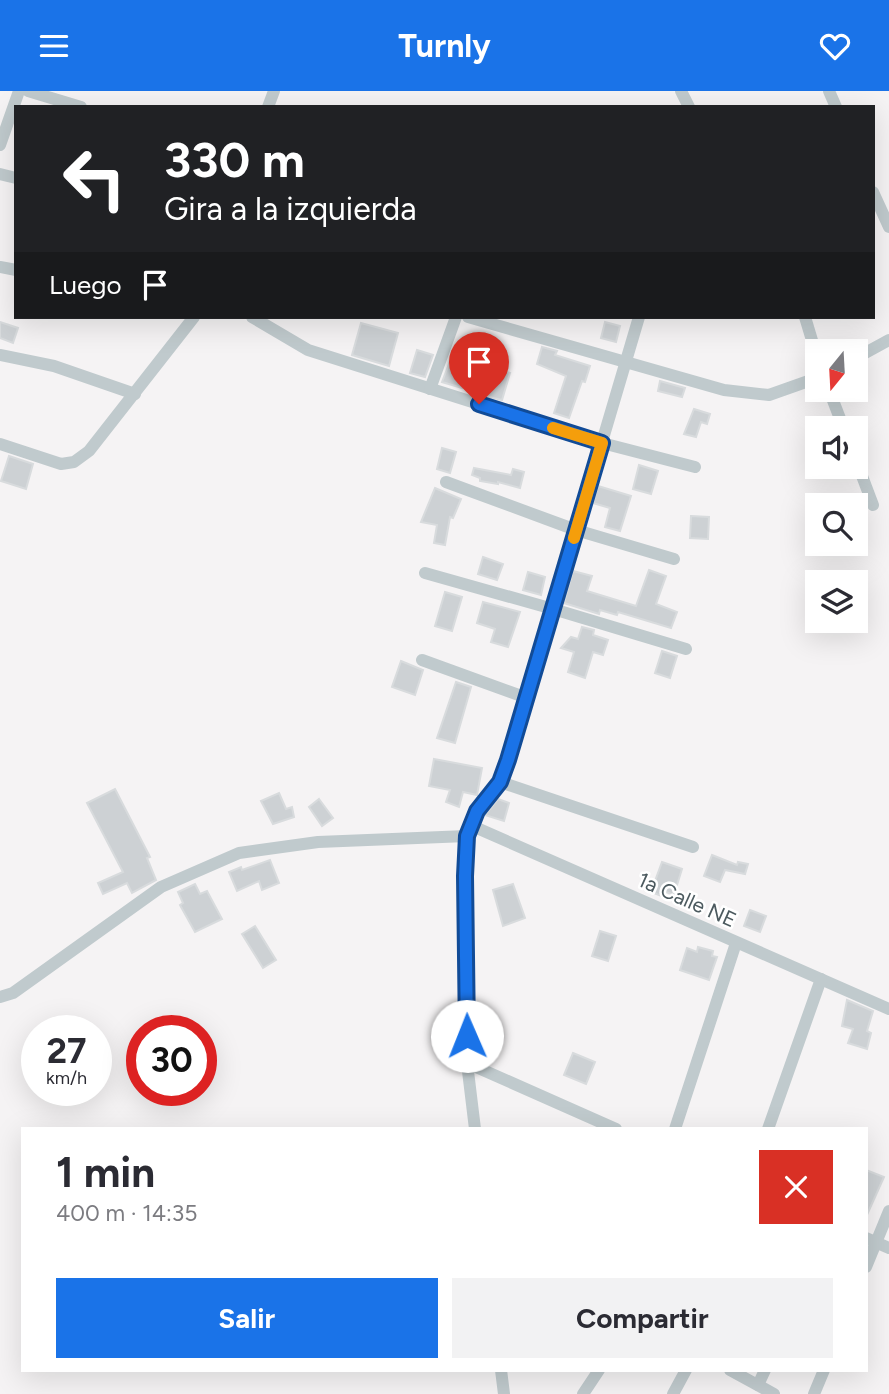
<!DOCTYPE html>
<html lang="es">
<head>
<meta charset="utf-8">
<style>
	body { margin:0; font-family:Figtree,sans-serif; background:#f2f2f3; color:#2b2b33; height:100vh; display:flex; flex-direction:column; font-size:26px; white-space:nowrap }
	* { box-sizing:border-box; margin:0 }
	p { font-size:23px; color:#7c7c81 }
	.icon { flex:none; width:38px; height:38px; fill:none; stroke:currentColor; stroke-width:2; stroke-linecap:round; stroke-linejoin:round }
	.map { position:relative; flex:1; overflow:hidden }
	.drawer { position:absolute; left:21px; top:1036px; width:847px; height:245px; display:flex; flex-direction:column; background:#fff; border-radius:0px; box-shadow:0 7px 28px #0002 }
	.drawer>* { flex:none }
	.hud { position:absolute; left:14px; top:14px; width:861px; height:214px; border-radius:0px; box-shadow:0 7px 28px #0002; background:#202124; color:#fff; overflow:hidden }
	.needle { width:46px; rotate:198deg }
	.fabs { position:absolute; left:805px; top:248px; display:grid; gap:14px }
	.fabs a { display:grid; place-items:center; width:63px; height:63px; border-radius:0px; background:#fff; box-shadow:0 7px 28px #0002; font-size:35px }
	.speed { position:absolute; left:21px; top:924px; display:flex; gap:14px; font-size:35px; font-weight:700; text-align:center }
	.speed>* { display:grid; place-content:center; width:91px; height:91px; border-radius:50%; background:#fff; box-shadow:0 7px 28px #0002; line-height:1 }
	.speed small { font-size:18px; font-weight:400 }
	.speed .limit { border:10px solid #d22; background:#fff; color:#111 }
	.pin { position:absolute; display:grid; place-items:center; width:60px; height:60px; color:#fff; margin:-72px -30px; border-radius:50% 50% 50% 0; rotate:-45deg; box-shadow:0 0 7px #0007 }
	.pin .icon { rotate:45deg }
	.me { position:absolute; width:77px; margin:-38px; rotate:359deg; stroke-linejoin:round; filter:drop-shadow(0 0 5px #0008) }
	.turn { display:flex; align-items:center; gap:24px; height:147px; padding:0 35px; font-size:32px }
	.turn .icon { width:91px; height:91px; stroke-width:2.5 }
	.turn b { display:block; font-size:49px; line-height:60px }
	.then { display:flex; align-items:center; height:66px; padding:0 35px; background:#0003; gap:14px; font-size:26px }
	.round { display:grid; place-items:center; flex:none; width:74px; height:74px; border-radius:0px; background:#f2f2f3 }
	.summary { display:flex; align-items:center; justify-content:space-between; height:119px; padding:0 35px }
	h1 { font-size:42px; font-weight:700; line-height:52px }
	.primary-button { display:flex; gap:14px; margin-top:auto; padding:14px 35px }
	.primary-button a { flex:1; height:80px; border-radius:0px; background:#1a73e8; color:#fff; font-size:28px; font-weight:700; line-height:80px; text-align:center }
	.primary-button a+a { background:#f2f2f3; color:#2b2b33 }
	header { display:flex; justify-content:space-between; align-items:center; height:91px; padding:0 35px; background:#1a73e8; color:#fff; font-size:32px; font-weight:700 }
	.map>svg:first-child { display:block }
	.building { fill:#cdd1d4; stroke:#d8dbdd; stroke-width:2 }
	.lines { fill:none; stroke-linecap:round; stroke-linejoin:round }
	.street { stroke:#c0cacd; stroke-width:12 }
	.route-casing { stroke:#114b97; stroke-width:18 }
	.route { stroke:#1a73e8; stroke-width:12 }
	.slow { stroke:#f59e0b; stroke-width:12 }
	.labels { text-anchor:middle; stroke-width:5; stroke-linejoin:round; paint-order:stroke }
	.street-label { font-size:21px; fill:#4c5a5f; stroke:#fff }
</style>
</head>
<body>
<header><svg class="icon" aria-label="menu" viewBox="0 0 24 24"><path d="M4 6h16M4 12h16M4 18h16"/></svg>Turnly<svg class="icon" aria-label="heart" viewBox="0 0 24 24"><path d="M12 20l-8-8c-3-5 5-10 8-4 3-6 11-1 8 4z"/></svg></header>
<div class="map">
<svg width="889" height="1303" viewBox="0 0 889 1303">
	<rect width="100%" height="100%" fill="#f5f3f4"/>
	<g class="building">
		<path d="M0 231 18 237 13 252 0 247Z"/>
		<path d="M605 231 620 235 616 251 601 247Z"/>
		<path d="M361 232 398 242 389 275 352 264Z"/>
		<path d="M542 256 557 260 555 264 590 275 585 291 582 290 569 327 554 322 566 285 537 273Z"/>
		<path d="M417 259 433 264 425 286 410 282Z"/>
		<path d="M452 265 510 282 502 309 481 304 483 299 463 293 462 297 442 291Z"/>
		<path d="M660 290 685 297 682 306 658 300Z"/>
		<path d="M694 318 710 323 707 333 701 331 696 346 684 343Z"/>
		<path d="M442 357 456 361 450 382 437 378Z"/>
		<path d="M9 365 33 373 26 398 1 390Z"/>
		<path d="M639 374 658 380 651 403 633 398Z"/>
		<path d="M474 377 511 384 513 378 524 381 520 397 498 391V393L480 390V387L472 384Z"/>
		<path d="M598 395 631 405 620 440 605 436 610 417 593 412Z"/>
		<path d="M435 397 461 408 453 427 450 426 445 454 434 452 437 434 421 431Z"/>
		<path d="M691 425 709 426 708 448 690 447Z"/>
		<path d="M483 466 503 473 497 489 478 483Z"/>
		<path d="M649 479 666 485 656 513 677 521 671 537 618 521 617 524 600 519 599 523 564 512 573 480 592 485 587 500 636 515Z"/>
		<path d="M528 481 545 486 541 504 523 499Z"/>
		<path d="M445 501 462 506 452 540 435 535Z"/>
		<path d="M483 511 520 521 508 556 491 551 495 538 477 532Z"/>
		<path d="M582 536 594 539 593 544 608 549 603 564 593 561 585 587 568 581 574 561 561 557 571 546 578 548Z"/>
		<path d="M662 560 677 565 670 587 655 582Z"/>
		<path d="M401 570 423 579 415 604 392 596Z"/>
		<path d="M456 591 471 596 455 652 437 647Z"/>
		<path d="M434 668 482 677 477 704 463 701 459 716 446 711 450 699 429 695Z"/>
		<path d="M115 698 150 766 147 767 156 789 132 802 127 792 103 803 98 792 123 781 87 712Z"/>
		<path d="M279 702 286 718 292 716 294 726 273 733 261 710Z"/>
		<path d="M319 708 333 727 322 735 309 716Z"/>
		<path d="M498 708 509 712 504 730 485 724Z"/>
		<path d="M712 764 737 774 738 771 748 773 745 783 725 779 720 791 704 785Z"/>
		<path d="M270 769 279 792 262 799 259 790 237 800 229 781 241 776 242 779Z"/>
		<path d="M662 771 682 778 674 804 666 801 664 806 651 801Z"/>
		<path d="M195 793 200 803 207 800 222 828 195 841 180 814 183 812 178 801Z"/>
		<path d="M513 793 525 827 503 835 493 799Z"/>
		<path d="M750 819 766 825 760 841 744 835Z"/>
		<path d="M255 835 276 869 263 877 242 843Z"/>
		<path d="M600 840 616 845 608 870 592 865Z"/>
		<path d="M698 856 713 860 712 865 717 866 709 889 680 879 687 857 697 861Z"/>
		<path d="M847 909 873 920 867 940 871 942 867 958 848 952 853 938 842 935Z"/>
		<path d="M573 962 595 971 586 993 564 984Z"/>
		<path d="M866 1079 884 1086 866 1126Z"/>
	</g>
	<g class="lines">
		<g class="street">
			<path d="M28 0 81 16"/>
			<path d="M681 0 689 16"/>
			<path d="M829 0 836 16"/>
			<path d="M268 16 274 0"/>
			<path d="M0 54 19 0"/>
			<path d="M0 83 16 87"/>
			<path d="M873 101 889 136"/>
			<path d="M0 176 16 179"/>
			<path d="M252 226 308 259 602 352 695 376"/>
			<path d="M468 226 724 299 769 304 817 287"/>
			<path d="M805 226 817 266"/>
			<path d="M0 264 54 275 135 303"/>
			<path d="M856 267 889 249"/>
			<path d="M430 298 456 226"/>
			<path d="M829 299 844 338"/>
			<path d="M0 353 61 373 74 371 89 360 194 226"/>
			<path d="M856 369 873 414"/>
			<path d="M446 391 576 439 674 468"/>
			<path d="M425 482 553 518 686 558"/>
			<path d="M422 569 527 607"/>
			<path d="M500 691 693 756"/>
			<path d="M470 734 889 918"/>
			<path d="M0 906 13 902 161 796 239 762 318 751 467 745"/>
			<path d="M467 972 616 1038"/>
			<path d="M475 1038 467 972 466 759 470 734 477 720 500 691 508 669 639 226"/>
			<path d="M675 1038 736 852"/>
			<path d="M768 1038 821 888"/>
			<path d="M866 1147 889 1157"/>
			<path d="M866 1176 889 1120"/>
			<path d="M501 1279 504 1303"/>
			<path d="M730 1279 774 1303"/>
			<path d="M758 1294 765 1279"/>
			<path d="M583 1303 599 1279"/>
			<path d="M673 1303 686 1279"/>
			<path d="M814 1303 824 1279"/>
		</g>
	</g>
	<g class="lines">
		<defs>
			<path id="route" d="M467 945 465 785 467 745 477 720 500 691 508 669 602 352 479 313"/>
		</defs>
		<use href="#route" class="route-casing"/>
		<use href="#route" class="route"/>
		<path class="slow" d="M553 337 602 352 574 447"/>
	</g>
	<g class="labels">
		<g class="street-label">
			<text transform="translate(687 809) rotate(24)" y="7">1a Calle NE</text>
		</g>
	</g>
</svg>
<div class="fabs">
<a><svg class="needle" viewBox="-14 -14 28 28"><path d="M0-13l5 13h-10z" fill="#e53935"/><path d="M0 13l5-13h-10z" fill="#7c7c81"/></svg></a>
<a><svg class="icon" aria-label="sound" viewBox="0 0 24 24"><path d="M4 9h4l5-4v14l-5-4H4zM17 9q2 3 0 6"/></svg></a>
<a><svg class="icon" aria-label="search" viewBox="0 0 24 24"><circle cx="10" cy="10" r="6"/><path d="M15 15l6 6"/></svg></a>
<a><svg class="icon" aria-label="layers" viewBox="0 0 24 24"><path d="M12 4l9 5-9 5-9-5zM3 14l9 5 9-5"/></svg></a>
</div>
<div class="speed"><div>27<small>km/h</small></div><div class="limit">30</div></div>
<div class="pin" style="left:479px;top:313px;background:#d93025"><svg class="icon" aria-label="arrive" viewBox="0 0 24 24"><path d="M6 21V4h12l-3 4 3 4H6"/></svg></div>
<svg class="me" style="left:467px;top:945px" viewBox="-20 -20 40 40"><circle r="19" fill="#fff"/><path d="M0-13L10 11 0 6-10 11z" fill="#1a73e8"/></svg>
<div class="hud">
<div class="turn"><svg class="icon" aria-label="left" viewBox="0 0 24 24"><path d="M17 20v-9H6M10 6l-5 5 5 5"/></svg><div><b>330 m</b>Gira a la izquierda</div></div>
<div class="then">Luego<svg class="icon" aria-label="arrive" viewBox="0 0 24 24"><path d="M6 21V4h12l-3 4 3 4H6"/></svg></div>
</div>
<section class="drawer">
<div class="summary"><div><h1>1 min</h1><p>400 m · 14:35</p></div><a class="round" style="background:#d93025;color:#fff"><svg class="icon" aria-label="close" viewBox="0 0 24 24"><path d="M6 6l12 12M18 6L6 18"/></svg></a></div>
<div class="primary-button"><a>Salir</a><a>Compartir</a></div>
</section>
</div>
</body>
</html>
